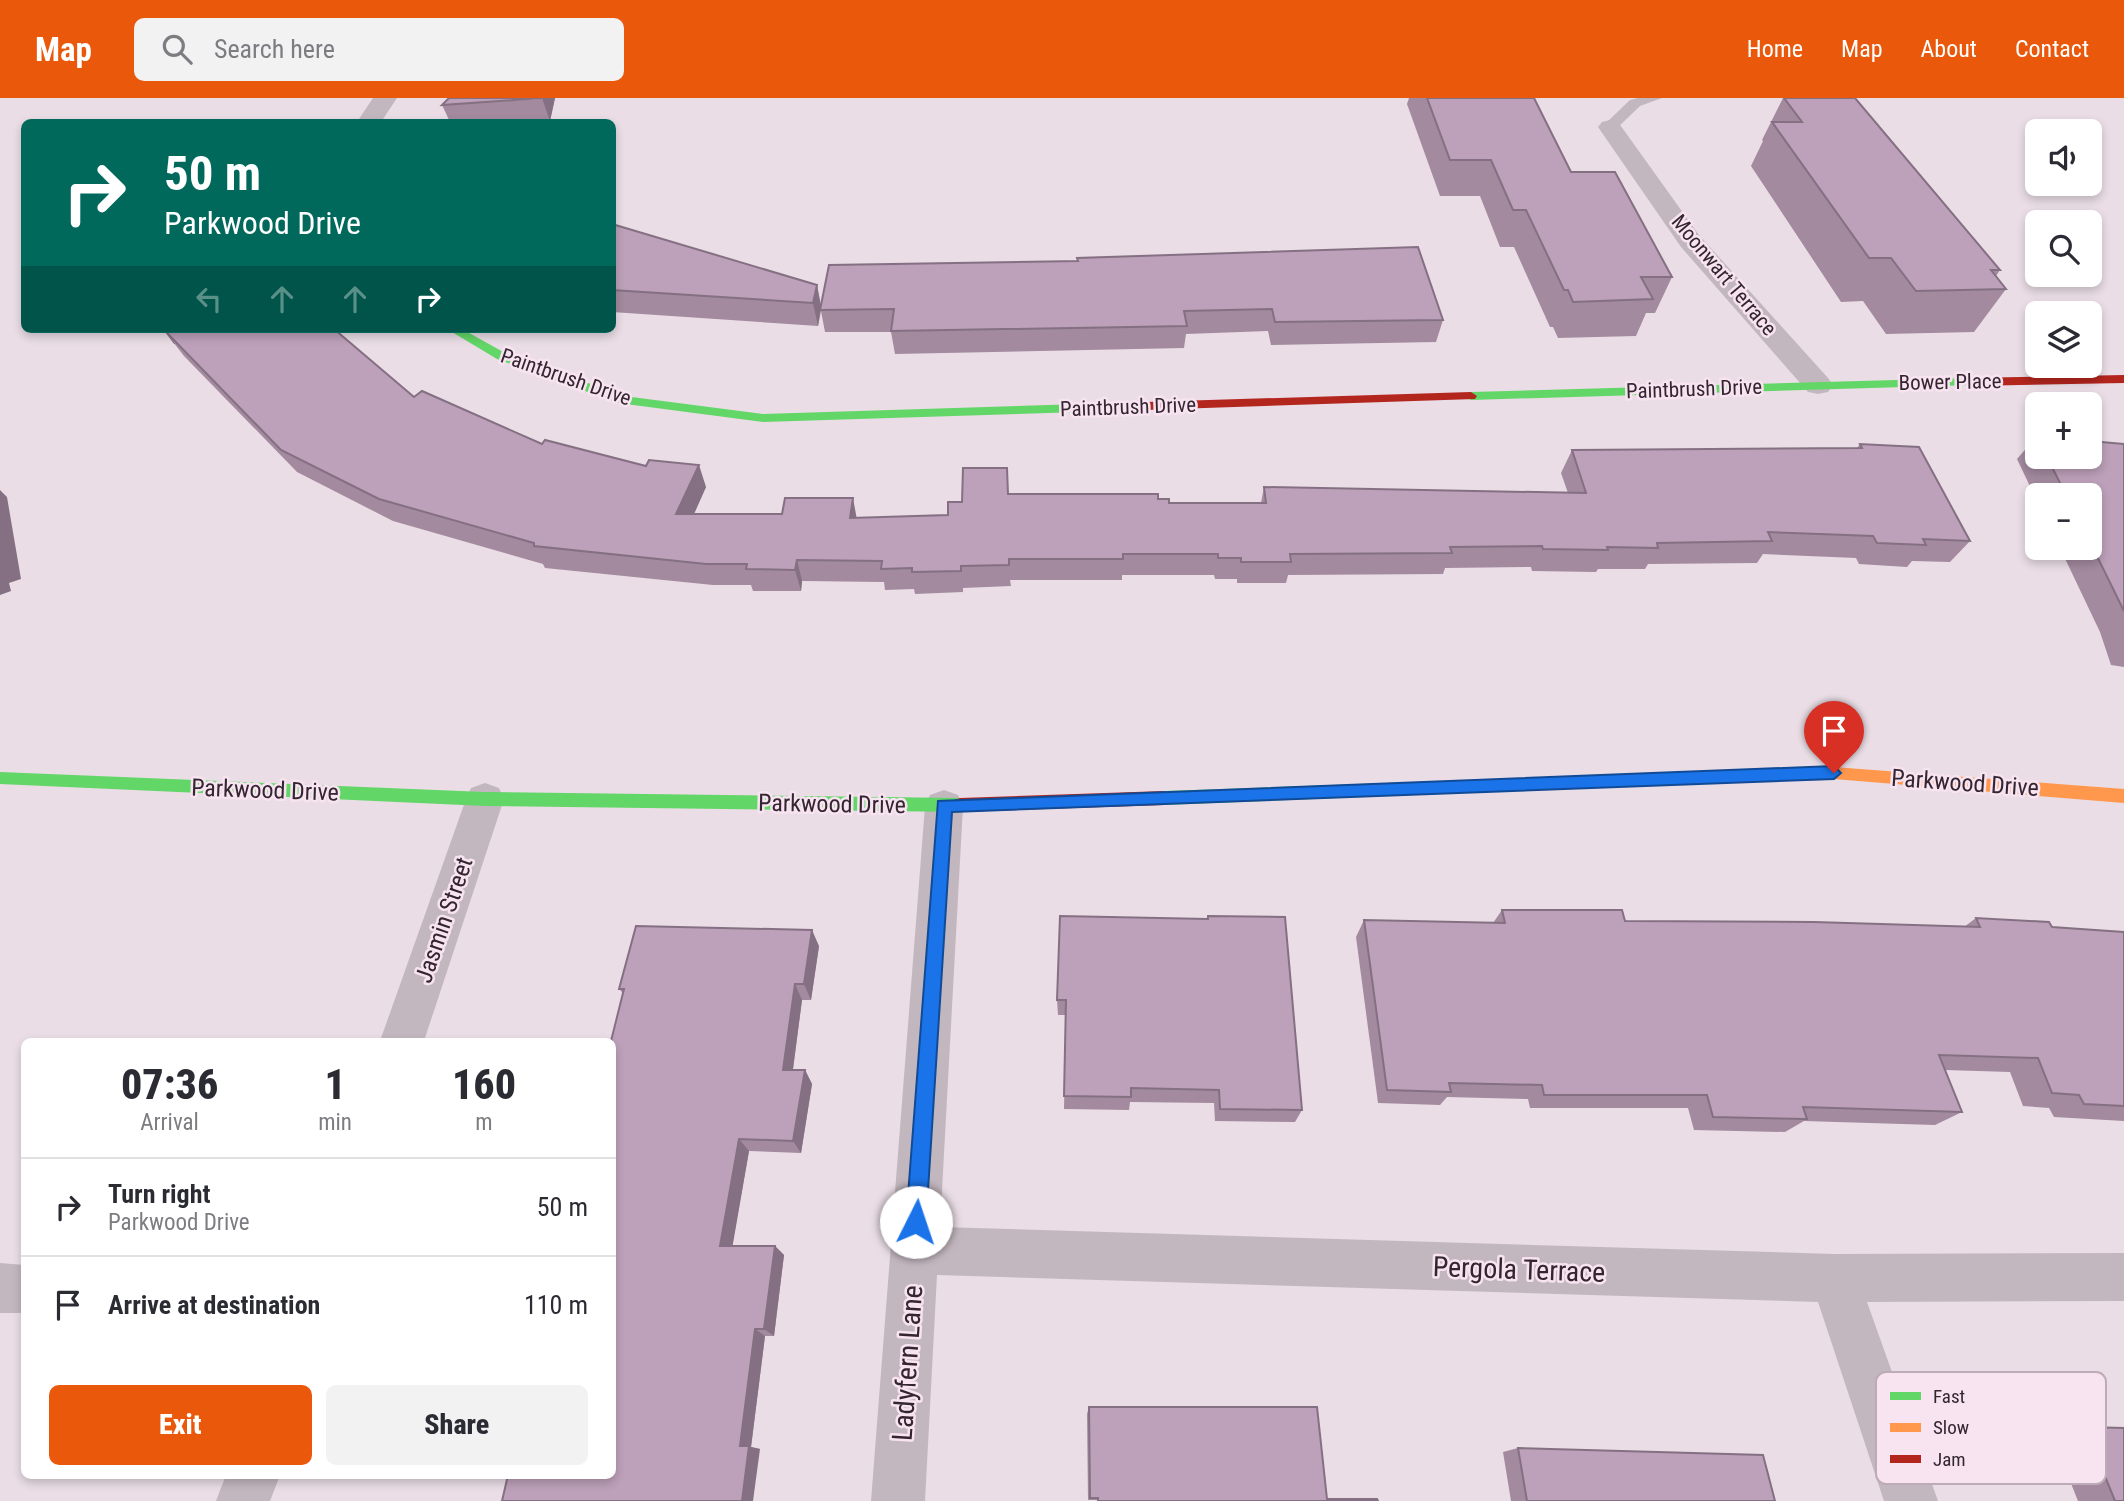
<!DOCTYPE html>
<html lang="en">
<head>
<meta charset="utf-8">
<style>
	body { margin:0; font-family:"Roboto Condensed",sans-serif; background:#f2f2f3; color:#2b2b33; height:100vh; display:flex; flex-direction:column; font-size:26px; white-space:nowrap }
	* { box-sizing:border-box; margin:0 }
	p { font-size:23px; color:#7c7c81 }
	.icon { flex:none; width:38px; height:38px; fill:none; stroke:currentColor; stroke-width:2; stroke-linecap:round; stroke-linejoin:round }
	.map { position:relative; flex:1; overflow:hidden }
	.side { position:absolute; left:21px; top:940px; width:595px; height:441px; display:flex; flex-direction:column; background:#fff; border-radius:10px; box-shadow:0 4px 10px #0003 }
	.side>* { flex:none }
	.guide { position:absolute; left:21px; top:21px; width:595px; height:214px; border-radius:10px; box-shadow:0 4px 10px #0003; background:#00695c; color:#fff; overflow:hidden }
	.tools { position:absolute; left:2025px; top:21px; display:grid; gap:14px }
	.tools a { display:grid; place-items:center; width:77px; height:77px; border-radius:10px; background:#fff; box-shadow:0 4px 10px #0003; font-size:35px }
	.pin { position:absolute; display:grid; place-items:center; width:60px; height:60px; color:#fff; margin:-72px -30px; border-radius:50% 50% 50% 0; rotate:-45deg; box-shadow:0 0 7px #0007 }
	.pin .icon { rotate:45deg }
	.me { position:absolute; width:77px; margin:-38px; rotate:4deg; stroke-linejoin:round; filter:drop-shadow(0 0 5px #0008) }
	.turn { display:flex; align-items:center; gap:24px; height:147px; padding:0 28px; font-size:32px }
	.turn .icon { width:91px; height:91px; stroke-width:2.5 }
	.turn b { display:block; font-size:49px; line-height:60px }
	.lanes { display:flex; align-items:center; height:66px; padding:0 28px; background:#0003; justify-content:center; gap:35px; direction:ltr }
	.lanes .off { opacity:.35 }
	.eta { display:flex; justify-content:space-evenly; align-items:center; height:119px; text-align:center }
	.eta b { font-size:42px; font-weight:800; line-height:49px }
	.cta { display:flex; gap:14px; margin-top:auto; padding:14px 28px }
	.cta a { flex:1; height:80px; border-radius:10px; background:#ea580c; color:#fff; font-size:28px; font-weight:800; line-height:80px; text-align:center }
	.cta a+a { background:#f2f2f3; color:#2b2b33 }
	ul { padding:0; list-style:none }
	li { display:flex; align-items:center; gap:21px; height:98px; padding:0 28px; border-top:2px solid #e1e1e2 }
	li div { flex:1 }
	li b { display:block; font-size:26px }
	li em { font-style:normal }
	header { display:flex; align-items:center; gap:42px; box-sizing:border-box; height:98px; padding:0 35px; background:#ea580c; color:#fff }
	header strong { font-size:33px }
	nav { display:flex; gap:38px; margin-inline-start:auto; font-size:24px }
	.search { width:490px; height:63px; background:#f2f2f3; display:flex; align-items:center; gap:18px; box-sizing:border-box; padding:0 24px; border-radius:10px; color:#7c7c81; font-size:26px }
	.map>svg:first-child { display:block }
	.lines { fill:none; stroke-linecap:round; stroke-linejoin:round }
	.lane { fill:#c3b7bf; fill-rule:evenodd }
	.street { fill:#c3b7bf; fill-rule:evenodd }
	.fast { fill:#63d668; fill-rule:evenodd }
	.slow { fill:#ff974d; fill-rule:evenodd }
	.jam { fill:#b3261e; fill-rule:evenodd }
	.wall { fill:#a38a9f }
	.shaded-wall { fill:#847082 }
	.building { fill:#bda0b9; stroke:#847082; stroke-width:2 }
	.route { fill:#1a73e8; stroke:#114b97; stroke-width:2 }
	.labels { text-anchor:middle; stroke-width:5; stroke-linejoin:round; paint-order:stroke }
	.far-street-label { font-size:21px; fill:#332631; stroke:#f8e4f1 }
	.street-label { font-size:24px; fill:#332631; stroke:#f8e4f1 }
	.near-street-label { font-size:28px; fill:#332631; stroke:#f8e4f1 }
	.key { fill:#f8e4f1; stroke:#bdabb7; stroke-width:2 }
	.key-label { font-size:19px; fill:#332631 }
</style>
</head>
<body>
<header>
<strong>Map</strong>
<div class="search"><svg class="icon" aria-label="search" viewBox="0 0 24 24"><circle cx="10" cy="10" r="6"/><path d="M15 15l6 6"/></svg>Search here</div>
<nav><a>Home</a><a>Map</a><a>About</a><a>Contact</a></nav>
</header>
<div class="map">
<svg width="2124" height="1403" viewBox="0 0 2124 1403">
	<rect width="100%" height="100%" fill="#eadde6"/>
	<g class="lines">
		<path class="lane" d="M1638 0H1662L1640 8 1615 32H1605V26L1630 2Z"/>
		<g class="street">
			<path d="M373 0H397L381 24H357Z"/>
			<path d="M1610 22 1618 24 1699 137 1828 280 1833 287 1828 294 1818 296 1808 294 1681 149 1598 29 1602 24Z"/>
			<path d="M485 685 499 690 504 701 424 943H380L466 701 471 690Z"/>
			<path d="M944 692 958 697 963 708 940 1129 1834 1156 2124 1155V1203L1867 1204 1938 1403H1884L1818 1204 937 1177 925 1403H871L925 708 930 697Z"/>
			<path d="M0 1165 24 1167V1215H0Z"/>
			<path d="M226 1377H280L270 1403H216Z"/>
		</g>
		<g class="fast">
			<path d="M447 231H462L505 255 624 298 763 316 1145 304 1151 308 1145 312 763 324 618 305 497 261Z"/>
			<path d="M1968 280 1972 281V287L1471 302 1465 298 1471 294Z"/>
			<path d="M0 674 485 694 960 700 966 702 968 707 966 712 960 714 485 708 0 686Z"/>
			<path d="M1641 676 1647 677 1649 682 1647 687 1641 688 1164 707 1158 705 1156 700 1158 695 1164 693Z"/>
		</g>
		<path class="slow" d="M1834 669 2124 691V705L1834 681 1641 688 1635 687 1633 682 1635 677 1641 676Z"/>
		<g class="jam">
			<path d="M2124 277V285L1968 288 1962 284 1968 280Z"/>
			<path d="M1471 294 1477 298 1475 301 1145 312 1139 308 1145 304Z"/>
			<path d="M1164 693 1170 695 1172 700 1170 705 1164 707 960 714 954 712 952 707 954 702 960 700Z"/>
		</g>
	</g>
	<g class="wall">
		<path d="M555 0 550 23 522 24H450L442 7Z"/>
		<path d="M1409 0H1534L1571 74 1672 179 1655 215H1646L1636 238 1558 240 1553 229H1550L1514 149H1500L1480 98H1440L1407 6Z"/>
		<path d="M1783 0H1855L2000 172 1996 178 2006 191 1974 234 1886 236 1863 203 1841 204 1751 68 1763 43 1762 42Z"/>
		<path d="M612 126 817 187 821 208 829 167 1443 222 1436 244 1271 247 1268 233 1186 236 1184 250 895 256 891 234H825L821 213 818 228 612 214Z"/>
		<path d="M163 231 414 299 542 346 706 389 694 416 857 420 948 417 962 404 1008 396 1158 401 1169 405H1261L1264 389 1568 395 1561 375 1572 352 1857 350 1860 346 1970 443 1950 464 1912 463 1907 469 1859 466 1856 460 1763 456 1757 465 1648 466 1645 471H1598L1596 474 1532 473 1531 469 1445 470 1443 476 1288 477 1286 485H1237V481H1215L1214 477H1122V482H1010L1011 488 963 490V494L915 496 914 491 885 492 884 484 802 483 801 493H753L751 487H713L545 470 543 466 393 423 297 374 184 258Z"/>
		<path d="M2036 339 2037 359H2090L2124 346V569L2111 567 2100 534 2060 450H2090V397H2037V403L2017 361Z"/>
		<path d="M1502 812 1625 823 1964 829 1976 820 2052 829 2124 834V1023L2054 1019 2049 1010 2023 1008 2010 974 1945 972 1962 1014 1935 1027 1804 1023 1785 1034 1694 1032 1688 1010H1530L1528 1001 1447 999 1440 1007 1378 1005 1356 839 1364 822 1493 825Z"/>
		<path d="M1208 818 1302 1012 1295 1024 1215 1023 1214 1005 1130 1004 1129 1012 1064 1011 1066 917H1058L1057 902 1208 821Z"/>
		<path d="M819 848 811 902H802L793 972H805L812 986 801 1055 749 1053 732 1148H775L784 1157 774 1238H765L751 1349 760 1351 612 1377 623 895 619 891Z"/>
		<path d="M1089 1309 1327 1401 1378 1403 1088 1402 1087 1316Z"/>
		<path d="M2085 1329 2124 1403H2078L2050 1333Z"/>
		<path d="M1518 1350 1775 1403H1511L1503 1354Z"/>
	</g>
	<g class="shaded-wall">
		<path d="M542 0H555L550 23Z"/>
		<path d="M817 187 821 209 818 228 813 205Z"/>
		<path d="M163 231H168L167 235 175 246H174Z"/>
		<path d="M699 367 706 389 684 438 676 416Z"/>
		<path d="M0 392 7 399 21 481 9 485 11 493 0 497Z"/>
		<path d="M853 400 857 422 850 420Z"/>
		<path d="M797 462 802 483 801 493 795 472Z"/>
		<path d="M812 832 819 848 811 902 804 886Z"/>
		<path d="M795 886 802 902 791 985 783 972Z"/>
		<path d="M805 972 812 986 801 1055 793 1043Z"/>
		<path d="M739 1041 749 1053 731 1157 720 1148Z"/>
		<path d="M775 1148 784 1157 774 1238 764 1231Z"/>
		<path d="M755 1231 765 1238 751 1349 760 1351 753 1403H742L740 1348Z"/>
	</g>
	<g class="building">
		<path d="M449 0H542L442 7Z"/>
		<path d="M1427 0H1534L1571 74H1615L1672 179H1641L1653 201 1573 204 1568 192H1564L1526 112H1513L1491 62H1450Z"/>
		<path d="M1784 0H1855L2000 172H1991L2006 191 1916 193 1891 160H1869L1772 24H1802Z"/>
		<path d="M612 126 817 187 813 205 612 192Z"/>
		<path d="M1418 149 1443 222 1275 224 1272 211 1184 213 1187 228 891 233 894 211 820 212 829 167 1078 163 1077 160Z"/>
		<path d="M165 231H334L414 299 422 293 542 346 545 342 646 368 649 362 699 367 676 416H782L785 400H853L850 420 948 417V404H962L963 370H1007L1008 396H1158V401H1169V405H1266L1264 389 1586 395 1572 352 1862 350 1860 346 1919 349 1970 443 1923 441 1926 447 1877 445 1873 438 1768 434 1772 443 1657 445 1658 450 1607 449 1608 452 1543 451 1542 448 1450 449 1452 455 1290 456 1291 464H1241V460H1218V456H1123V461H1009V467L961 468V473L912 474V470L881 471 882 463 797 462 795 472 746 471 747 466H706L534 448V445L379 401 281 352 167 235Z"/>
		<path d="M2090 343 2124 346V513L2090 444V397H2066L2047 359H2090Z"/>
		<path d="M1502 812H1622L1625 823 1814 824 1980 829 1976 820 2049 824 2052 829 2124 834V1008L2084 1006 2079 997 2052 995 2038 960 1939 957 1962 1014 1803 1009 1807 1021 1713 1019 1707 997H1544L1542 987 1449 985 1451 994 1387 992 1364 822 1505 825Z"/>
		<path d="M1060 818 1208 821V818L1285 819 1302 1012 1220 1011 1219 992 1131 990V999L1064 998 1066 902H1057Z"/>
		<path d="M636 828 812 832 804 886H795L783 972H805L793 1043 739 1041 720 1148H775L764 1231H755L740 1348H749L742 1403H502L508 1377H612V943H611L624 891H619Z"/>
		<path d="M1089 1309H1317L1327 1401H1377L1378 1403H1098V1400H1090Z"/>
		<path d="M2085 1329 2124 1330V1403H2115Z"/>
		<path d="M1518 1350 1763 1357 1775 1403H1527Z"/>
	</g>
	<path class="route" d="M1834 668 1841 675 1834 681 952 714 926 1124 923 1131 916 1134 909 1131 906 1124 938 703Z"/>
	<g class="labels">
		<g class="far-street-label">
			<text transform="translate(1724 177) rotate(50)" y="7">Moonwart Terrace</text>
			<text transform="translate(566 279) rotate(19)" y="7">Paintbrush Drive</text>
			<text transform="translate(1950 284) rotate(-1)" y="7">Bower Place</text>
			<text transform="translate(1694 291) rotate(-2)" y="7">Paintbrush Drive</text>
			<text transform="translate(1128 309) rotate(-2)" y="7">Paintbrush Drive</text>
		</g>
		<g class="street-label">
			<text transform="translate(1965 685) rotate(4)" y="8">Parkwood Drive</text>
			<text transform="translate(265 692) rotate(2)" y="8">Parkwood Drive</text>
			<text transform="translate(832 706) rotate(1)" y="8">Parkwood Drive</text>
			<text transform="translate(444 822) rotate(-71)" y="8">Jasmin Street</text>
		</g>
		<g class="near-street-label">
			<text transform="translate(1519 1171) rotate(2)" y="10">Pergola Terrace</text>
			<text transform="translate(907 1265) rotate(-86)" y="10">Ladyfern Lane</text>
		</g>
	</g>
	<rect x="1876" y="1274" width="230" height="112" rx="10" class="key"/>
	<rect x="1890" y="1294" width="31" height="8" fill="#63d668"/>
	<rect x="1890" y="1325" width="31" height="9" fill="#ff974d"/>
	<rect x="1890" y="1357" width="31" height="8" fill="#b3261e"/>
	<g class="key-label">
		<text x="1933" y="1305">Fast</text>
		<text x="1933" y="1336">Slow</text>
		<text x="1933" y="1368">Jam</text>
	</g>
</svg>
<div class="tools">
<a><svg class="icon" aria-label="sound" viewBox="0 0 24 24"><path d="M4 9h4l5-4v14l-5-4H4zM17 9q2 3 0 6"/></svg></a>
<a><svg class="icon" aria-label="search" viewBox="0 0 24 24"><circle cx="10" cy="10" r="6"/><path d="M15 15l6 6"/></svg></a>
<a><svg class="icon" aria-label="layers" viewBox="0 0 24 24"><path d="M12 4l9 5-9 5-9-5zM3 14l9 5 9-5"/></svg></a>
<a>+</a>
<a>−</a>
</div>
<div class="pin" style="left:1834px;top:675px;background:#d93025"><svg class="icon" aria-label="arrive" viewBox="0 0 24 24"><path d="M6 21V4h12l-3 4 3 4H6"/></svg></div>
<svg class="me" style="left:916px;top:1124px" viewBox="-20 -20 40 40"><circle r="19" fill="#fff"/><path d="M0-13L10 11 0 6-10 11z" fill="#1a73e8"/></svg>
<div class="guide">
<div class="turn"><svg class="icon" aria-label="right" viewBox="0 0 24 24"><path d="M7 20v-9h11M14 6l5 5-5 5"/></svg><div><b>50 m</b>Parkwood Drive</div></div>
<div class="lanes"><svg class="icon off" aria-label="left" viewBox="0 0 24 24"><path d="M17 20v-9H6M10 6l-5 5 5 5"/></svg><svg class="icon off" aria-label="ahead" viewBox="0 0 24 24"><path d="M12 20V5M6 11l6-6 6 6"/></svg><svg class="icon off" aria-label="ahead" viewBox="0 0 24 24"><path d="M12 20V5M6 11l6-6 6 6"/></svg><svg class="icon" aria-label="right" viewBox="0 0 24 24"><path d="M7 20v-9h11M14 6l5 5-5 5"/></svg></div>
</div>
<section class="side">
<div class="eta">
<div><b>07:36</b><p>Arrival</p></div>
<div><b>1</b><p>min</p></div>
<div><b>160</b><p>m</p></div>
</div>
<ul>
<li><svg class="icon" aria-label="right" viewBox="0 0 24 24"><path d="M7 20v-9h11M14 6l5 5-5 5"/></svg><div><b>Turn right</b><p>Parkwood Drive</p></div><em>50 m</em></li>
<li><svg class="icon" aria-label="arrive" viewBox="0 0 24 24"><path d="M6 21V4h12l-3 4 3 4H6"/></svg><div><b>Arrive at destination</b></div><em>110 m</em></li>
</ul>
<div class="cta"><a>Exit</a><a>Share</a></div>
</section>
</div>
</body>
</html>
